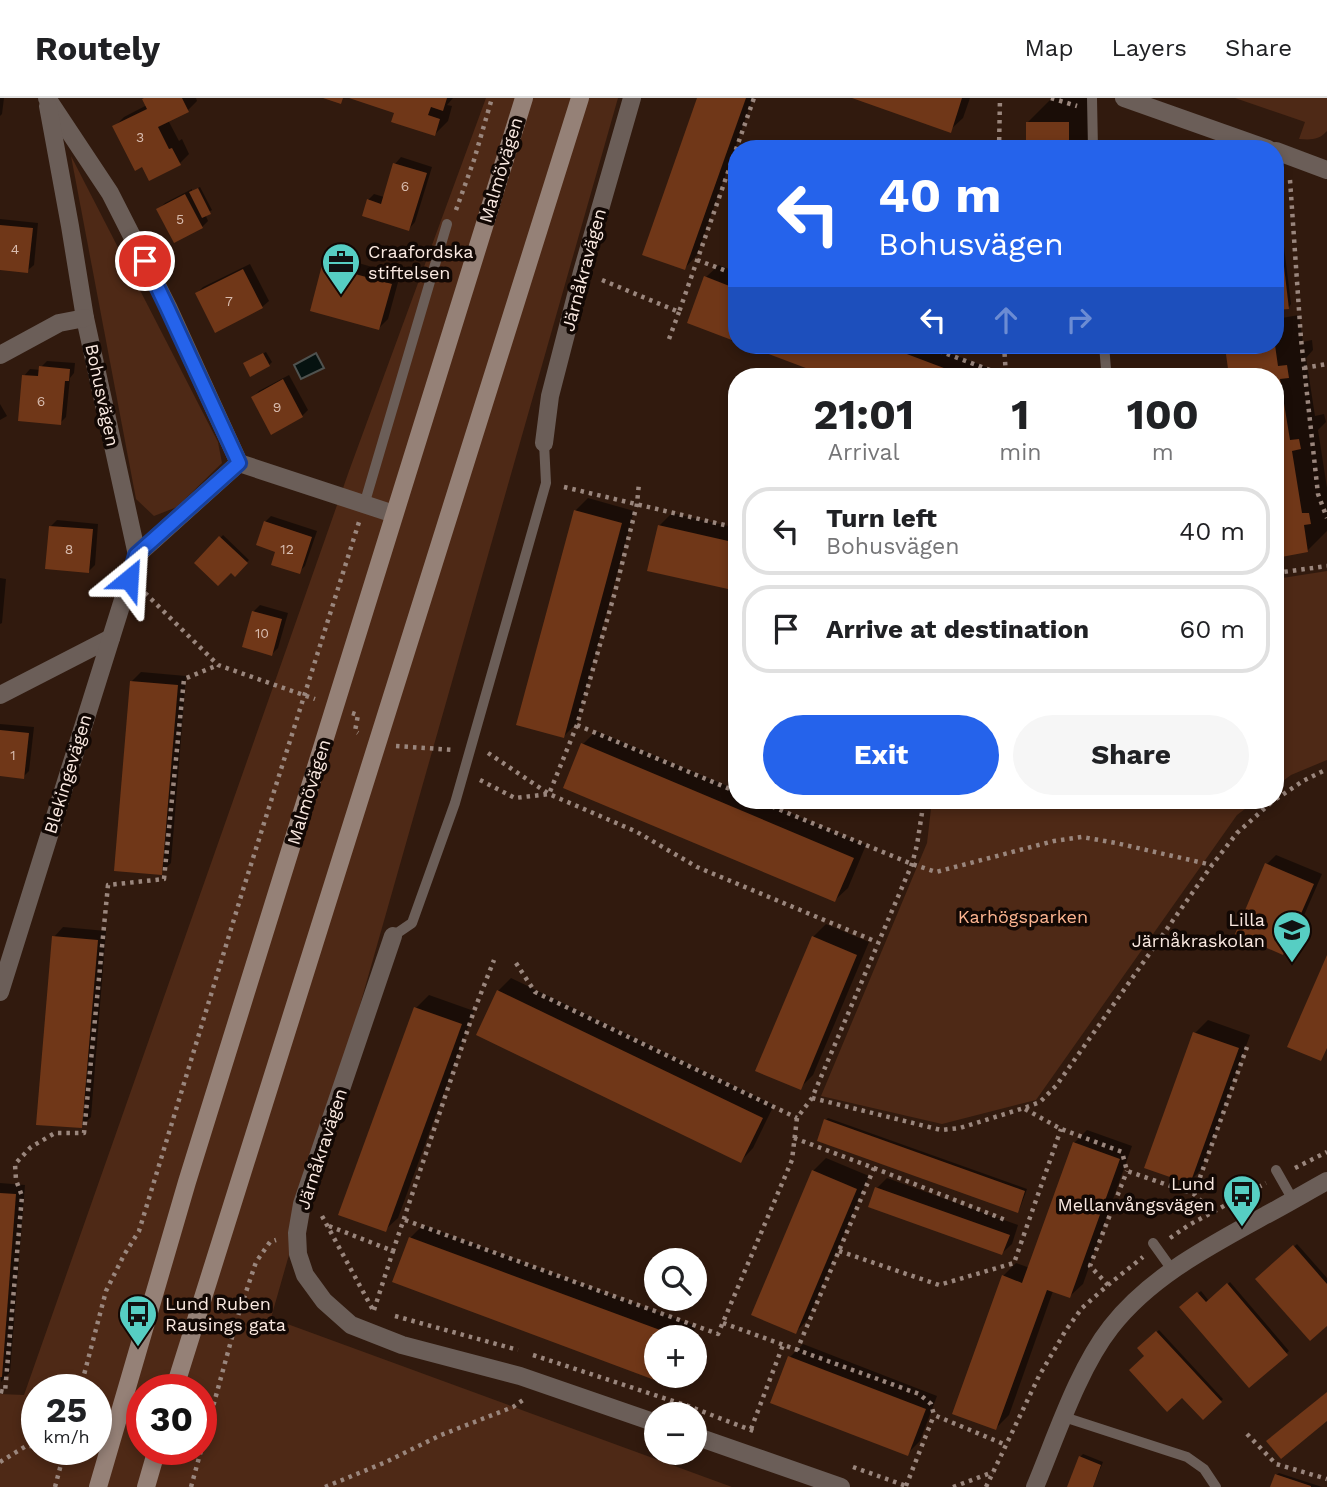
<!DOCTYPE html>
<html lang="en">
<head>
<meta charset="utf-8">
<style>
	body { margin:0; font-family:"Work Sans",sans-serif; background:#f6f6f6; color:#202124; height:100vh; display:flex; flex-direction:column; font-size:26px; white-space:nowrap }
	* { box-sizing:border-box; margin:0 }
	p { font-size:23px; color:#757577 }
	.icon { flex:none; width:38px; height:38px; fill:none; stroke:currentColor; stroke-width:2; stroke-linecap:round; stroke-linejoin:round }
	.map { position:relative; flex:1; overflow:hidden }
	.drawer { position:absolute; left:728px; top:270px; width:556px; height:441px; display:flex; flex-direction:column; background:#fff; border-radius:28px; box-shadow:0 4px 10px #0003 }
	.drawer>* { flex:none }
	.top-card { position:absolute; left:728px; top:42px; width:556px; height:214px; border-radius:28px; box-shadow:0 4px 10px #0003; background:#2563eb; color:#fff; overflow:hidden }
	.controls { position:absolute; left:644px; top:1150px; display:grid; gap:14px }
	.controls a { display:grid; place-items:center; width:63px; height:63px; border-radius:50%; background:#fff; box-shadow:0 4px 10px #0003; font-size:35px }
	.speed { position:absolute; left:21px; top:1276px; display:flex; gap:14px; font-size:35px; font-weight:700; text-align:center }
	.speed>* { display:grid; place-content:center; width:91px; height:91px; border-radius:50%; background:#fff; box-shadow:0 4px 10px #0003; line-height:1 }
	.speed small { font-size:18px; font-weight:400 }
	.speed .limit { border:10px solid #d22; background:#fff; color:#111 }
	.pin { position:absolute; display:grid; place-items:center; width:60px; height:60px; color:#fff; margin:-30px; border:4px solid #fff; border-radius:50%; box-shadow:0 2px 7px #0007 }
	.me { position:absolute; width:77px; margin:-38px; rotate:27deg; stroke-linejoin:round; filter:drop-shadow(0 0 5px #0008) }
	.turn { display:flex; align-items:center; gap:24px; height:147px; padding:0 35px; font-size:32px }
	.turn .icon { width:91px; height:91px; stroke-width:2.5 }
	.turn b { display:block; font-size:49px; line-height:60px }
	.lanes { display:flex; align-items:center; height:66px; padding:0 35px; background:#0003; justify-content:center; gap:35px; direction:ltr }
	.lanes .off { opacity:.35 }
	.eta { display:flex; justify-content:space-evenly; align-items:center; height:119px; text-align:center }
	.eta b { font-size:42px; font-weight:700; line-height:49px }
	.primary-button { display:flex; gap:14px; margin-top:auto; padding:14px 35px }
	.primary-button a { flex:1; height:80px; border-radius:42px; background:#2563eb; color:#fff; font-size:28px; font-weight:700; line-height:80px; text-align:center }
	.primary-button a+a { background:#f6f6f6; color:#202124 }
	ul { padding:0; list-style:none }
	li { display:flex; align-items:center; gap:21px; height:88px; margin:0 14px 10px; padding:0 21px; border:4px solid #e0e0e0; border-radius:28px }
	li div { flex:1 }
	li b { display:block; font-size:26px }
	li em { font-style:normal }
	header { display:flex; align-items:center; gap:42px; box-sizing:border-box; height:98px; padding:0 35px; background:#fff; border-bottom:2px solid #e0e0e0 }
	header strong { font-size:33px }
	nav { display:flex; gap:38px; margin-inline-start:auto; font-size:24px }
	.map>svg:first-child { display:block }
	.green { fill:#4e2916; fill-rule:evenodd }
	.water { fill:#061210; stroke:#4f524f; stroke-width:2 }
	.shadow { fill:#0007 }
	.building { fill:#703718 }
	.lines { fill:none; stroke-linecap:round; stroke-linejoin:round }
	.path { stroke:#9a867d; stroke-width:4.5; stroke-dasharray:3.5 5; stroke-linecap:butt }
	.lane { stroke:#6b5e58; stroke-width:10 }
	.street { stroke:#6b5e58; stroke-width:18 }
	.secondary { stroke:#958177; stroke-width:18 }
	.route-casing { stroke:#184099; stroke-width:18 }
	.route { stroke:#2563eb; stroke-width:12 }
	.labels { text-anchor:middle; stroke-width:7; stroke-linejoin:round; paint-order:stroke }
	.number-label { font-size:14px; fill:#d8bcaf }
	.street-label { font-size:18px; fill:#fae9e1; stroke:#120804 }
	.poi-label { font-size:18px; fill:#fae9e1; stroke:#120804; text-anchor:start }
	.park-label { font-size:18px; fill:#fdb591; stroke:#120804 }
</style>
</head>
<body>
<header>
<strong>Routely</strong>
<nav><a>Map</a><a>Layers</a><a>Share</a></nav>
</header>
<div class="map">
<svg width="1327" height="1389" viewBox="0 0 1327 1389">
	<rect width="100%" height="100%" fill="#311a0e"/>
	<g class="green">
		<path d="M486 0H618L271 1220 732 1389H0V1296L24 1297 349 373ZM37 1292H96V1351H37ZM142 1292H201V1351H142Z"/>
		<path d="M1235 0H1327V33C1319 42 1311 42 1299 41L1305 24Z"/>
		<path d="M71 58 218 344 222 365 177 409 154 418 136 401Z"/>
		<path d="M1327 473V662L1291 677 1276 688V481Z"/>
		<path d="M932 702H1257L1237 717 1036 1002 942 1026 821 998 927 745Z"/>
	</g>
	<path class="water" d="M316 255 324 270 301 281 294 267Z"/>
	<g class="shadow">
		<path d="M0 0H4L2 16 0 18Z"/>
		<path d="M145 0H196L197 3 188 12 168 22 179 43 182 41 189 56 180 65 143 67 114 29 124 19 147 7Z"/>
		<path d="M352 0H453L447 7 452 8 448 23 435 36 396 13Z"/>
		<path d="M699 0H753L697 157 685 170Z"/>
		<path d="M856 0H970L963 20 950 32Z"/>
		<path d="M1052 0H1094V47H1101V51H1028L1027 25Z"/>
		<path d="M401 59 432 69 415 124 409 131 368 102 374 96 384 99 395 66Z"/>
		<path d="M1276 84 1291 206 1289 209 1276 210Z"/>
		<path d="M200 89 212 112 205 116 208 123 202 129 159 111 165 105 192 91V93Z"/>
		<path d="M0 121 38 125 34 167 27 173 0 170Z"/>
		<path d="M334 158 400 177 388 221 379 230 324 168Z"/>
		<path d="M250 166 269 203 262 209 197 195 203 189Z"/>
		<path d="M719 167 737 174V242L706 179Z"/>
		<path d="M1299 217 1303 244 1312 242 1313 252 1306 260 1315 318 1324 316 1326 324 1318 332 1327 390V433L1307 453 1276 458V278H1231L1227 250 1230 247H1276V221Z"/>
		<path d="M750 247H928L989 270 986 278H832Z"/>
		<path d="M266 254 272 264 269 267 248 263Z"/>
		<path d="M47 263 75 265 74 275 70 280 66 319 60 325 24 278 30 271 41 272V269Z"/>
		<path d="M289 277 308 312 302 318 253 299 259 293Z"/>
		<path d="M0 306 7 318 0 322Z"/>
		<path d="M588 400 634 413 577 625 564 638 575 413Z"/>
		<path d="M672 415 737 430V491L659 428Z"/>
		<path d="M271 418 317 433 305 468 299 474 278 453 265 424Z"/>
		<path d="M57 422 98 426 95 467 89 473 50 429Z"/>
		<path d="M223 437 249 462 235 476 231 472 196 465Z"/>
		<path d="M0 480 6 481 2 525 0 526Z"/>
		<path d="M260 507 288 515 278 550 272 556 244 548 254 513Z"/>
		<path d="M141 574 186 578 171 765 161 775 131 584Z"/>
		<path d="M0 626 34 629 29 673 23 679 0 676Z"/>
		<path d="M596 633 737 692V702H759L866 747 848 790 835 802 583 646Z"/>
		<path d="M1276 757 1322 776 1292 845 1283 855 1267 766Z"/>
		<path d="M826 826 869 844 813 977 800 990 813 839Z"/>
		<path d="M63 829 106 833 91 1019 81 1029 54 839Z"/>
		<path d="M511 880 774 1007 753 1050 741 1063 498 893Z"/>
		<path d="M429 897 474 913 398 1120 385 1132 416 910Z"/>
		<path d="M1208 922 1250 937 1202 1071 1189 1084 1195 935Z"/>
		<path d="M828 1020 1027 1091 1020 1110 1017 1113 826 1022Z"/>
		<path d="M1087 1032 1132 1048 1083 1186 1070 1198 1053 1193 1009 1317 996 1330 1003 1178 1016 1165 1030 1170 1074 1045Z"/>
		<path d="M826 1060 869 1078 808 1221 796 1234 813 1073Z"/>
		<path d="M887 1080 1018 1127 1012 1146 1002 1155 870 1108 877 1090Z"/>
		<path d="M0 1085 25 1087 10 1274 1 1284Z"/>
		<path d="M423 1127 696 1228 692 1239H656V1278H675L667 1285 410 1140Z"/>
		<path d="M1297 1146 1327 1180V1226L1258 1181Z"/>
		<path d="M1230 1184 1289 1253 1249 1288 1182 1209 1201 1193 1209 1203Z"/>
		<path d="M1159 1232 1223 1301 1203 1320 1139 1250Z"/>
		<path d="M803 1246 937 1298 920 1343 907 1356 790 1259Z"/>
		<path d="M1083 1356 1103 1364 1093 1389H1068L1080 1359Z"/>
		<path d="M1279 1375 1322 1389H1272L1276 1377Z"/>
	</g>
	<g class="building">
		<path d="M144 0H182L189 14 158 29 169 51 172 50 181 67 149 83 142 69 135 73 112 28 147 11 142 1Z"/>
		<path d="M323 0H343L341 6Z"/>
		<path d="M349 0H447L443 13 431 9 428 17 440 21 435 38 391 24 394 15Z"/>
		<path d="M697 0H746L685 172 642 157Z"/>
		<path d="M852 0H962L951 35Z"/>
		<rect x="1026" y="24" width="43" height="27"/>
		<path d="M393 65 427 75 409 133 362 118 367 101 381 106Z"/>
		<path d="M198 90 211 116 202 120 189 94Z"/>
		<path d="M185 96 203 130 174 145 156 111Z"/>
		<path d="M1276 109H1277L1289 211 1276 212Z"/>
		<path d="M0 127 33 130 28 175 0 172Z"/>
		<path d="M322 167 392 186 379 232 310 213Z"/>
		<path d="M243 171 263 210 215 235 195 195Z"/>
		<path d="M704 178 737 191V244L687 225Z"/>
		<path d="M745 247H883L965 278H827Z"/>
		<rect x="1028" y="247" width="45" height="4"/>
		<path d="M1241 247H1275L1278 268 1287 267 1289 280 1280 281 1290 342 1299 341 1301 351 1292 353 1302 415H1309L1311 426 1304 427 1308 454 1276 460V278H1229L1225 249Z"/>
		<path d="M263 255 270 268 250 279 243 265Z"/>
		<path d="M39 268 70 271 69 283H65L61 327 18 323 22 277 38 278Z"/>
		<path d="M283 281 303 319 271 337 251 299Z"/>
		<path d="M574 412 622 425 564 640 516 627Z"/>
		<path d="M264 423 312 439 300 476 271 467 275 454 256 447Z"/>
		<path d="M658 427 737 445V493L647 473Z"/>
		<path d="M49 428 93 431 89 475 45 471Z"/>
		<path d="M219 438 248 465 235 479 231 475 218 488 194 465Z"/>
		<path d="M252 513 282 521 272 558 242 549Z"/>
		<path d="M130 583 178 587 162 777 114 773Z"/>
		<path d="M0 632 29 635 24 681 0 678Z"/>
		<path d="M581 645 854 760 835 804 563 690Z"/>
		<path d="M1265 765 1314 786 1283 857 1235 836Z"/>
		<path d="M52 838 98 842 82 1030 36 1027Z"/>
		<path d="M812 838 857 857 801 992 755 973Z"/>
		<path d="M1327 857V950L1321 963 1287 949Z"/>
		<path d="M497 892 763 1020 741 1065 476 937Z"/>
		<path d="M414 909 462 926 386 1134 338 1117Z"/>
		<path d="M1193 934 1239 950 1190 1086 1144 1070Z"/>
		<path d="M824 1021 1025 1093 1018 1115 817 1043Z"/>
		<path d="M1073 1044 1120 1061 1070 1200 1047 1192 996 1332 952 1316 1002 1177 1022 1185Z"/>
		<path d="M812 1072 857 1091 796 1236 751 1217Z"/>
		<path d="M875 1089 1010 1137 1002 1157 868 1109Z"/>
		<path d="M0 1095 16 1096 2 1279H0Z"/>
		<path d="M409 1139 679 1239H656V1278H671L668 1287 392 1184Z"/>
		<path d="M1293 1147 1327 1186V1228L1310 1243 1255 1181Z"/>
		<path d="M1227 1185 1288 1257 1249 1290 1179 1209 1197 1194 1206 1204Z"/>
		<path d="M1156 1233 1222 1304 1203 1322 1182 1300 1167 1314 1129 1272 1144 1258 1137 1250Z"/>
		<path d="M788 1258 926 1311 908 1358 770 1305Z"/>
		<path d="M1327 1294V1323L1281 1361 1266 1343Z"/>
		<path d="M1079 1358 1101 1367 1093 1389H1067Z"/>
		<path d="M1275 1376 1311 1388V1389H1270Z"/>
	</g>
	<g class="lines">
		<g class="path">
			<path d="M1051 0 1077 8"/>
			<path d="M999 51 1000 0"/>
			<path d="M1290 82 1301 241 1318 396 1327 420"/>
			<path d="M456 112 474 62 492 0"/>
			<path d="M697 162 737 177"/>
			<path d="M602 182 679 214 754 0"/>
			<path d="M669 241 679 214"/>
			<path d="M923 247 990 272 1006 274"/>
			<path d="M1004 247 1006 278"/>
			<path d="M1304 270 1327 266"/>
			<path d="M564 389 737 430"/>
			<path d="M1276 475 1327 468"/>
			<path d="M145 495 218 567 315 601"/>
			<path d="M352 615 358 617 355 633 358 635"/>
			<path d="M577 627 737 694"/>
			<path d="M396 648 454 652"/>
			<path d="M488 655 549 696 637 734 697 769 877 844"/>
			<path d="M480 682 515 700 549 696 577 627 615 494 637 406 639 385"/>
			<path d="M1276 701 1303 683 1327 671"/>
			<path d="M756 702 912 766 936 774 1054 743 1082 739 1116 745 1212 767"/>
			<path d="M516 865 535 894 797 1020"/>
			<path d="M812 1000 941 1032 960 1030 1024 1010 1040 1004 1056 988 1212 767 1237 735 1274 702"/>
			<path d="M1025 1011 1061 1031 1122 1054 1127 1073 1194 1096 1212 1114"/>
			<path d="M794 1040 874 1070 797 1252"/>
			<path d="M874 1070 1008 1123"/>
			<path d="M1295 1070 1327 1054"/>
			<path d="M1194 1096 1247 949"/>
			<path d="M322 1118 373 1212"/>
			<path d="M405 1122 718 1236 792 1062 797 1020 812 1000 912 766 917 747 924 702"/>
			<path d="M329 1128 393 1153 474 913 494 862"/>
			<path d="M1170 1140 1189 1127 1266 1085"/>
			<path d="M839 1153 939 1187 1014 1165 1061 1031"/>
			<path d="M1108 1187 1090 1168 1127 1073"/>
			<path d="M374 1212 393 1153"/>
			<path d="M395 1218 518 1252"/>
			<path d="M723 1225 919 1296 931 1306 934 1317 1006 1347"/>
			<path d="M533 1257 688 1308 756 1334"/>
			<path d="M80 1292 106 1193 124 1157 139 1133 242 795 359 424"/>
			<path d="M0 1293 5 1294 22 1098 16 1082 15 1066 31 1049 55 1035H84L108 787 164 781 184 581 218 567"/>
			<path d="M751 1331 783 1247"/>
			<path d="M1247 1336 1276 1366 1327 1381"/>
			<path d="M0 1364 26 1348H37"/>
			<path d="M853 1369 909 1389"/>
			<path d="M906 1388 934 1317"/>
			<path d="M55 1389 65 1351"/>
			<path d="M191 1389 237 1221 256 1164 270 1144 276 1142"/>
			<path d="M325 1389 386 1364 441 1337 513 1309 523 1302"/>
			<path d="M953 1389 993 1374"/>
			<path d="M986 1389 1039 1278 1066 1232 1082 1210 1108 1187 1143 1159"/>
		</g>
		<g class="lane">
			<path d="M1092 0 1093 51"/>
			<path d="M1104 247 1106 271"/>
			<path d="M364 407 447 126"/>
			<path d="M393 838 412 825 455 705 546 385 544 345"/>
			<path d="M1276 1072 1293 1102"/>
			<path d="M1153 1145 1173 1173"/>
			<path d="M1064 1319 1187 1359 1204 1371 1216 1389"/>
		</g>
		<g class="street">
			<path d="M47 0 110 95 168 209 239 365 394 416"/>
			<path d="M1124 0 1268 51"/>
			<path d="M48 8 70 128 85 220 137 457"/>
			<path d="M1276 53 1327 72"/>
			<path d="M0 257 59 225 85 220"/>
			<path d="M544 345 550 298 582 174 632 0"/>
			<path d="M0 597 111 540"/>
			<path d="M393 838 302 1106 297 1135 298 1156 305 1177 324 1203 351 1227 402 1247 520 1278 656 1325"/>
			<path d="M0 894 137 457 239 365"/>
			<path d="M695 1338 841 1389"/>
			<path d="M1035 1389C1056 1339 1078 1271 1111 1229 1151 1178 1210 1148 1266 1117 1287 1106 1307 1094 1327 1083"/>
		</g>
		<g class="secondary">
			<path d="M174 1292 580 0"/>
			<path d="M98 1389 187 1084 524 0"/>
			<path d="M146 1389 157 1351"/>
		</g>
	</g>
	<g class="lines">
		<defs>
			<path id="route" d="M129 481 136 457 239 365 167 209 145 163"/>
		</defs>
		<use href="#route" class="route-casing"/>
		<use href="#route" class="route"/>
	</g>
	<defs>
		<symbol id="office-pin" viewBox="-11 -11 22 30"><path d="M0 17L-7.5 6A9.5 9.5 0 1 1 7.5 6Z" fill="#56cec3" stroke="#120804"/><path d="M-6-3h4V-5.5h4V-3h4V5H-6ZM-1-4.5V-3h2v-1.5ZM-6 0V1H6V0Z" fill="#111"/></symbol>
		<symbol id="school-pin" viewBox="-11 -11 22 30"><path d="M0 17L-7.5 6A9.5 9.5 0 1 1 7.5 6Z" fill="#56cec3" stroke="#120804"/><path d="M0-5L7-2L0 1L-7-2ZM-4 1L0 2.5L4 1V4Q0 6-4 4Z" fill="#111"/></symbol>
		<symbol id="bus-pin" viewBox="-11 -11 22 30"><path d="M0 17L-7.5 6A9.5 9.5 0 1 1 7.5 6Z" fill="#56cec3" stroke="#120804"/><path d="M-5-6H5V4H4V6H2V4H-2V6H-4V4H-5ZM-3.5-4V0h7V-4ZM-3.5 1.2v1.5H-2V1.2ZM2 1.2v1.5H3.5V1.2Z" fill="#111"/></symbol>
	</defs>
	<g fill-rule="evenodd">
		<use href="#office-pin" x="319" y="142" width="44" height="60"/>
		<use href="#school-pin" x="1270" y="810" width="44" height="60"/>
		<use href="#bus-pin" x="1220" y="1074" width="44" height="60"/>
		<use href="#bus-pin" x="116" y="1194" width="44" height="60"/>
	</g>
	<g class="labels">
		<g class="number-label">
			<text x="140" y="44">3</text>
			<text x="405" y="93">6</text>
			<text x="180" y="126">5</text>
			<text x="15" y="156">4</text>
			<text x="229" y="208">7</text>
			<text x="41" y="308">6</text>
			<text x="277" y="314">9</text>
			<text x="69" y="456">8</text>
			<text x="287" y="456">12</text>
			<text x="262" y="540">10</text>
			<text x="13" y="662">1</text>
		</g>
		<g class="street-label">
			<text transform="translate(501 72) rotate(-73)" y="6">Malmövägen</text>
			<text transform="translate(584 172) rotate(-75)" y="6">Järnåkravägen</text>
			<text transform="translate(102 297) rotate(78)" y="6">Bohusvägen</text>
			<text transform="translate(68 676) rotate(-73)" y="6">Blekingevägen</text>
			<text transform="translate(309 694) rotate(-73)" y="6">Malmövägen</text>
			<text transform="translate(322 1051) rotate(-72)" y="6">Järnåkravägen</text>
		</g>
		<g class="poi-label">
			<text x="368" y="160">Craafordska<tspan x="368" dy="21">stiftelsen</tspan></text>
			<text x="1265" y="828" text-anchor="end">Lilla<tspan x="1265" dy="21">Järnåkraskolan</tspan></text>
			<text x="1215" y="1092" text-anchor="end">Lund<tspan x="1215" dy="21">Mellanvångsvägen</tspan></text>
			<text x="165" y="1212">Lund Ruben<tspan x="165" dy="21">Rausings gata</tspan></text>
		</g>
		<g class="park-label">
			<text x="1023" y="825">Karhögsparken</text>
		</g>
	</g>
</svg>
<div class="controls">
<a><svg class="icon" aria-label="search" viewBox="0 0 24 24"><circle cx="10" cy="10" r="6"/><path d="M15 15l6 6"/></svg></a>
<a>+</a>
<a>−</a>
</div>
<div class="speed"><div>25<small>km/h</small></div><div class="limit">30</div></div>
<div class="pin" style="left:145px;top:163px;background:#d93025"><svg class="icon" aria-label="arrive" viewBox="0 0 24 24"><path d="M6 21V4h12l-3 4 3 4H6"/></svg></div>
<svg class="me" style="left:129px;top:481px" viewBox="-20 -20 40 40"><path d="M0-17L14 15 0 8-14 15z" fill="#2563eb" stroke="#fff" stroke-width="4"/></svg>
<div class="top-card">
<div class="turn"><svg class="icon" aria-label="left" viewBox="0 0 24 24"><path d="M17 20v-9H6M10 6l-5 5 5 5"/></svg><div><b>40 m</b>Bohusvägen</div></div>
<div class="lanes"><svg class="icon" aria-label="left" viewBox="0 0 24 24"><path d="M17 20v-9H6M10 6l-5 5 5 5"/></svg><svg class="icon off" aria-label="ahead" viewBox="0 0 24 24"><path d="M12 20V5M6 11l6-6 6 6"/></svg><svg class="icon off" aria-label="right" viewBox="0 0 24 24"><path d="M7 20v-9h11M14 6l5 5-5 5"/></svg></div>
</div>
<section class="drawer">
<div class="eta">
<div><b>21:01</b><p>Arrival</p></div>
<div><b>1</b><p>min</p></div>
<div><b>100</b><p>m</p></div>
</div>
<ul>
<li><svg class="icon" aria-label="left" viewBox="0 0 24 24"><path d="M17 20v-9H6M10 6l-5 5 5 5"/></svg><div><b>Turn left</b><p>Bohusvägen</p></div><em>40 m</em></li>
<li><svg class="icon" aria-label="arrive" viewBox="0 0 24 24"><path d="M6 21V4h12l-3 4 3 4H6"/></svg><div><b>Arrive at destination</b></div><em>60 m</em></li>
</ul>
<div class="primary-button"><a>Exit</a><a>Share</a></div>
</section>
</div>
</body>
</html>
